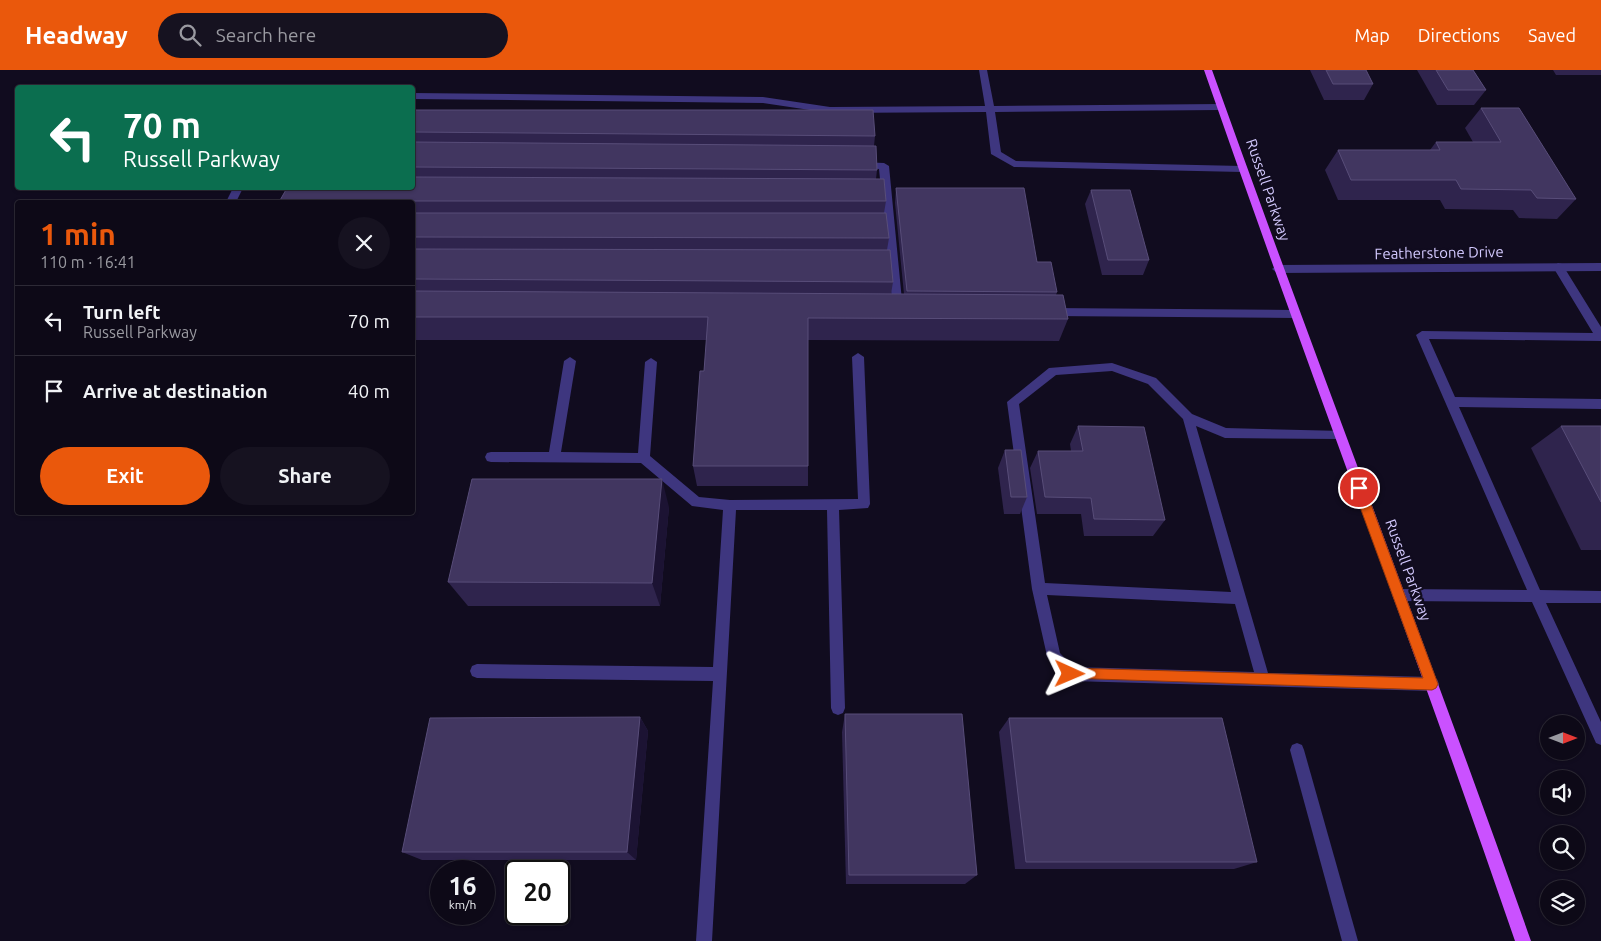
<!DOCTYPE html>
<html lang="en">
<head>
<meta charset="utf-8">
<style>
	body { margin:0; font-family:Ubuntu,sans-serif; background:#161220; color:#f1f3f6; height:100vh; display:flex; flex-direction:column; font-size:19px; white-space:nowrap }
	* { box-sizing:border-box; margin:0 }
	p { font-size:16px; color:#9a9aa1 }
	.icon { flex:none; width:28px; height:28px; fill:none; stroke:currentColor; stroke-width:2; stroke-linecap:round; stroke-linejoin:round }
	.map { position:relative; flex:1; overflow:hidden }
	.details { position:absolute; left:15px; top:130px; width:400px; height:315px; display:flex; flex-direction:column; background:#0d0917; border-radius:5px; box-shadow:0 1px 4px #0004,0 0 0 1px #2d2a36 }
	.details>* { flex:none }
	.banner { position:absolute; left:15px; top:15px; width:400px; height:105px; border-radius:5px; box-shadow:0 1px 4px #0004,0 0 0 1px #2d2a36; background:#0b6e4f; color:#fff; overflow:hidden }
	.needle { width:32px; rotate:90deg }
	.buttons { position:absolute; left:1540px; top:645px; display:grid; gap:10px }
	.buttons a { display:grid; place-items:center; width:45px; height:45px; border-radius:50%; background:#0d0917; box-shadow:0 1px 4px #0004,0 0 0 1px #2d2a36; font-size:25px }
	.speed { position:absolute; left:430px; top:790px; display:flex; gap:10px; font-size:25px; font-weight:700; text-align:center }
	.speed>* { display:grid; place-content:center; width:65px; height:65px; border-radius:50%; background:#0d0917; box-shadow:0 1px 4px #0004,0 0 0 1px #2d2a36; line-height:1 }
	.speed small { font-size:12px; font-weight:400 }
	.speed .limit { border:2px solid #111; border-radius:8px; background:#fff; color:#111 }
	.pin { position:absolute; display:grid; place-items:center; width:42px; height:42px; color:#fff; margin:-21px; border:2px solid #fff; border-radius:50%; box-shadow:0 1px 5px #0007 }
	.me { position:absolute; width:55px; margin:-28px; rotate:91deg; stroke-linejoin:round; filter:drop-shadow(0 0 4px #0008) }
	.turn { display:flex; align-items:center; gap:18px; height:105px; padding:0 25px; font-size:22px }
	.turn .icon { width:65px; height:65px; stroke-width:2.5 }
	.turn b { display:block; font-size:35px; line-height:42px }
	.round { display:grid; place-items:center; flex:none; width:52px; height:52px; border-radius:26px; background:#161220 }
	.summary { display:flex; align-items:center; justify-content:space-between; height:85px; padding:0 25px }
	h1 { font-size:30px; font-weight:600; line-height:38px; color:#ea580c }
	.button { display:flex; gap:10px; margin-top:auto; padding:10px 25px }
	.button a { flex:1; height:58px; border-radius:30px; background:#ea580c; color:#fff; font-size:20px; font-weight:600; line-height:58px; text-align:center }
	.button a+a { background:#161220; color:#f1f3f6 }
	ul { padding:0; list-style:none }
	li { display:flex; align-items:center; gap:15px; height:70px; padding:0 25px; border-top:1px solid #2d2a36 }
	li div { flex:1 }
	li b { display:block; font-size:19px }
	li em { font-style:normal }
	header { display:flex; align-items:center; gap:30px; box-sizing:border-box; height:70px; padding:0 25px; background:#ea580c; color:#fff }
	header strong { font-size:24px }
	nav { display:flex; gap:28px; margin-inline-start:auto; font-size:18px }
	.search { width:350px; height:45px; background:#161220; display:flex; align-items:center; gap:12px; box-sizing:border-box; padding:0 18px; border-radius:28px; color:#9a9aa1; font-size:19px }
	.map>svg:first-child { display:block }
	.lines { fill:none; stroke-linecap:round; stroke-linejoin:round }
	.service { fill:#3e367f; fill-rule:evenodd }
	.minor { fill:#3e367f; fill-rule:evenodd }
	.primary { fill:#ca51ff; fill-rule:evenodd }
	.wall { fill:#2f244d }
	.shaded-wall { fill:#1c1333 }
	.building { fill:#413660; stroke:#584d79 }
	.route { fill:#ea580c; stroke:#983908 }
	.labels { text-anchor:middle; stroke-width:4.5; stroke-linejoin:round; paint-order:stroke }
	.street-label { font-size:15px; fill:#d4caff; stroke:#110c1f }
</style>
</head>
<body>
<header>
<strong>Headway</strong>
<div class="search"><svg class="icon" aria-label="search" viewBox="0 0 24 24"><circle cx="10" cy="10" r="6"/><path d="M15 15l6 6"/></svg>Search here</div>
<nav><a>Map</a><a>Directions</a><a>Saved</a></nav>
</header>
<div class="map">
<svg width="1601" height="871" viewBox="0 0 1601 871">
	<rect width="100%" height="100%" fill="#110c1f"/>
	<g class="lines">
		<g class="service">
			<path d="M979 0H987L994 36 1220 34 1225 37 1220 40 995 42 1001 82 1016 91 1242 96 1247 99 1242 102 1014 97 991 84 986 42 830 43 763 33 412 29V23L763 27 830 37 985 36Z"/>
			<path d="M860 92 884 93 889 96 903 241 898 245 893 241 879 99 857 97 855 95Z"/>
			<path d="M233 118H243L236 132H226Z"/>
			<path d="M1558 193 1562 194 1601 257V271L1429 269 1455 327 1601 329V339L1459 337 1540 520 1601 521V533H1546L1601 652V675L1596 673 1532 532 1399 531 1394 529 1392 525 1394 521 1399 519 1527 520 1416 265 1422 261 1593 263 1553 197Z"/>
			<path d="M1051 238 1294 240 1299 244 1294 248 1051 246 1046 242Z"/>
			<path d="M858 283 864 287 870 434 868 438 839 440 845 638 843 643 838 645 833 643 831 638 827 440H736L712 871H696L713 611 477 608 472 606 470 601 472 596 477 594 713 597 723 440 692 436 641 393 491 392 487 391 485 387 487 383 491 382H549L564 291 570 287 576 291 561 382 638 383 645 292 651 288 657 292 650 386 699 427 730 430 858 429 852 287Z"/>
			<path d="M1112 293 1156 308 1192 344 1226 358 1343 361 1345 364 1343 367 1339 369 1225 368 1196 356 1268 603 1432 607 1437 609 1439 614 1437 619 1432 621 1070 611 1065 609 1047 586 1032 519 1007 332 1049 298ZM1112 301 1148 314 1183 349 1231 522 1045 513 1019 334 1056 305ZM1047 525 1235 534 1254 602 1073 597 1060 583Z"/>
			<path d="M1297 673 1302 675 1304 680 1358 871H1342L1290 680 1292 675Z"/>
		</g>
		<path class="minor" d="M1601 193V201L1277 203 1272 199 1277 195Z"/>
		<path class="primary" d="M1204 0H1212C1316 291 1428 579 1531 871H1515C1415 579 1305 291 1204 0Z"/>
	</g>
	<g class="wall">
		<path d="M1310 0H1366L1373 14 1364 30H1324Z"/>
		<path d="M1417 0H1473L1486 20 1474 35H1437Z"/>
		<path d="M1553 0H1601V5H1556Z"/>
		<path d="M1481 38 1576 129 1557 149 1519 148 1513 140 1445 139 1440 130H1338L1325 100 1338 80H1430L1436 72H1473L1465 58Z"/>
		<path d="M412 40 875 66 874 76 877 100 876 109 886 131 884 143 889 168 887 180 893 212 891 224H904L895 133 896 118 1037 192 1057 222 1056 225 1068 249 1059 271 808 270V416H697L693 396 704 301 707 270H412V132H279L412 118Z"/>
		<path d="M1091 120 1149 190 1143 205H1102L1085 134Z"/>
		<path d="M1078 356 1165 450 1153 466H1084L1081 444H1037L1030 398 1038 381H1071L1070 374Z"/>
		<path d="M1561 356H1601V480H1581L1531 378Z"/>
		<path d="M1005 380 1027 427 1020 444H1004L998 398Z"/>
		<path d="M669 437 660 536H468L448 512Z"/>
		<path d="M845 644 977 805 965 814H846L842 662Z"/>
		<path d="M640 647 648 661 636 790H422L402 782Z"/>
		<path d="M1009 648 1257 792 1234 799H1015L999 662Z"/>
	</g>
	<g class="shaded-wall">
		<path d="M662 409 669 437 660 536 652 513Z"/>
		<path d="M640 647 648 661 636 790 627 782Z"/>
	</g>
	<g class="building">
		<path d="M1326 0H1366L1373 14H1333Z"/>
		<path d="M1436 0H1473L1486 20H1448Z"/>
		<path d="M1481 38H1519L1576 129 1537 128 1531 120 1461 119 1456 110H1351L1338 80H1440L1436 72H1501Z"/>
		<path d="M412 40H873L875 66 412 62Z"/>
		<path d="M412 72 876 76 877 100 412 97Z"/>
		<path d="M412 107 884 109 886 131H400V132H279L287 118H412Z"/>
		<path d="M896 118H1024L1037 192H1051L1057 222 907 221Z"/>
		<path d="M1091 120H1130L1149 190H1108Z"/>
		<path d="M412 143H886L889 168 412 167Z"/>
		<path d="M412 179 890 180 893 212 412 209Z"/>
		<path d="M412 221 1063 225 1068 249 808 248V396H693L700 301H704L708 247H412Z"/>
		<path d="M1078 356 1144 357 1165 450 1094 449 1091 428 1045 427 1038 381H1083Z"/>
		<path d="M1561 356H1601V432Z"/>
		<path d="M1005 380H1021L1027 427H1011Z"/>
		<path d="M472 409H662L652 513 448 512Z"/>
		<path d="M845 644H962L977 805H849Z"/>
		<path d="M640 647 627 782H402L430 648Z"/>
		<path d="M1009 648H1222L1257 792H1026Z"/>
	</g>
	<path class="route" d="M1359 413 1365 418 1438 614 1436 618 1432 620 1066 608 1064 604 1066 600 1070 598 1423 608 1353 418Z"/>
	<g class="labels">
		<g class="street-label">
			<text transform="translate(1268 120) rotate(71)" y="5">Russell Parkway</text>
			<text transform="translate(1439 183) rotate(-1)" y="5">Featherstone Drive</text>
			<text transform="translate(1408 500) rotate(70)" y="5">Russell Parkway</text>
		</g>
	</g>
</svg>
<div class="buttons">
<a><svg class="needle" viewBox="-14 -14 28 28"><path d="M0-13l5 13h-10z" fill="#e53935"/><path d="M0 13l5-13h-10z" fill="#9a9aa1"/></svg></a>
<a><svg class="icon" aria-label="sound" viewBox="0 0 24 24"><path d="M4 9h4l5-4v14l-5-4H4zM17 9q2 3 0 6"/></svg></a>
<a><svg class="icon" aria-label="search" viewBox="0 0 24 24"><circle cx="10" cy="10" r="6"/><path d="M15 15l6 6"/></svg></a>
<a><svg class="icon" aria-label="layers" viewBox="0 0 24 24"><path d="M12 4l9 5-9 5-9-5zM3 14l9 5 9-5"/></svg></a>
</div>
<div class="speed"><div>16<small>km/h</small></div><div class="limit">20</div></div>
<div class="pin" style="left:1359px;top:418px;background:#d93025"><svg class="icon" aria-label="arrive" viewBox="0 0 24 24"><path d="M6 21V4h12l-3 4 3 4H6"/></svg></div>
<svg class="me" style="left:1070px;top:604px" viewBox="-20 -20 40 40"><path d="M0-17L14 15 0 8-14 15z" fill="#ea580c" stroke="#fff" stroke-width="4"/></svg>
<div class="banner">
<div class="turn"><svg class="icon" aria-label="left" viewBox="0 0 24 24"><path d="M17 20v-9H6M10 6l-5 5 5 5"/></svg><div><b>70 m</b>Russell Parkway</div></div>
</div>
<section class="details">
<div class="summary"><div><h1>1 min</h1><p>110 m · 16:41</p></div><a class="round"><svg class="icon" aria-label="close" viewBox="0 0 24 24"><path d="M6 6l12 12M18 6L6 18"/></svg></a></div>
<ul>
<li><svg class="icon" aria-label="left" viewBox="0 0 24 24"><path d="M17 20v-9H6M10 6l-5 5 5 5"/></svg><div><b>Turn left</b><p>Russell Parkway</p></div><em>70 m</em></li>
<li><svg class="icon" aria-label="arrive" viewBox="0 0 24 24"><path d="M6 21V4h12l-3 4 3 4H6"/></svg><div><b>Arrive at destination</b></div><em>40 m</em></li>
</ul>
<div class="button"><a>Exit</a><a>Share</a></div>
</section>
</div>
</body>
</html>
